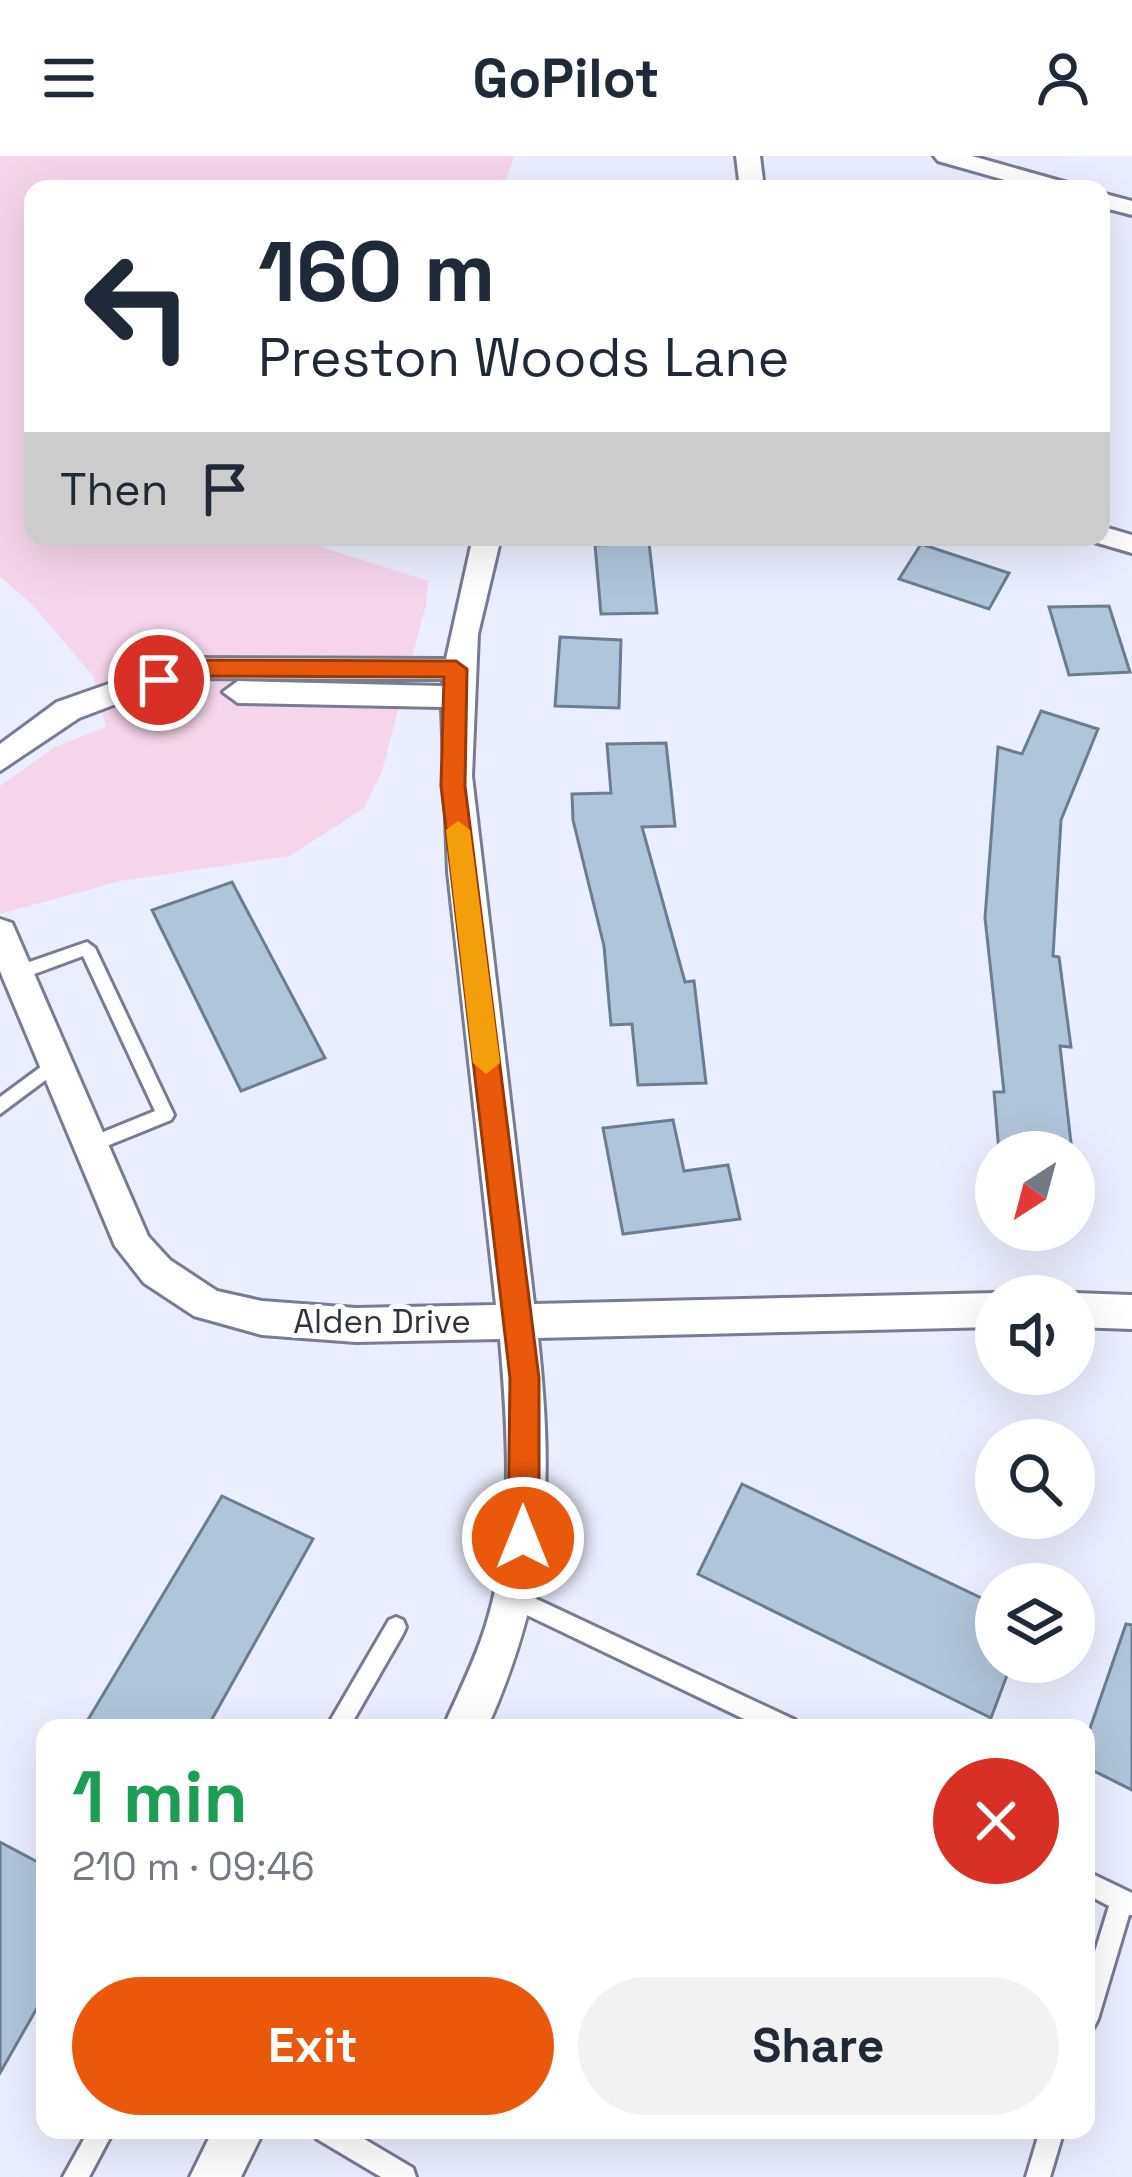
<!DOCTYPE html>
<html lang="en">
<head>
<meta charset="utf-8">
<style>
	body { margin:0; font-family:"Space Grotesk",sans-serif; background:#f2f2f3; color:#1f2937; height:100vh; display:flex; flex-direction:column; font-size:45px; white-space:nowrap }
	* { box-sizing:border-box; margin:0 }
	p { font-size:39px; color:#747a83 }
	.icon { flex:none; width:66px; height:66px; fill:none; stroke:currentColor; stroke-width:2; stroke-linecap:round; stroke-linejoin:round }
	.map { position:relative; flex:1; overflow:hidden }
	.sheet { position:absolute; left:36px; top:1563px; width:1059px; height:420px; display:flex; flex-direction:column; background:#fff; border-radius:24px; box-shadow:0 12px 48px #0002 }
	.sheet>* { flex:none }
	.guide { position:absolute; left:24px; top:24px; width:1086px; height:366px; border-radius:24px; box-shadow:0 12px 48px #0002; background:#fff; color:#1f2937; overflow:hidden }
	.needle { width:78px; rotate:216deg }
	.tools { position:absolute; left:975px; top:975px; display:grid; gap:24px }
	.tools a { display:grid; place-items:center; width:120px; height:120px; border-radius:50%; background:#fff; box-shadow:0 12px 48px #0002; font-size:60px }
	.pin { position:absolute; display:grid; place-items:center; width:102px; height:102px; color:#fff; margin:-51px; border:6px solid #fff; border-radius:50%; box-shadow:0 3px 12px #0007 }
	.me { position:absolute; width:132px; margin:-66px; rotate:0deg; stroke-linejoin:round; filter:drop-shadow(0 0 9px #0008) }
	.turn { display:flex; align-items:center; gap:42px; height:252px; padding:0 36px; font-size:54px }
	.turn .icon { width:156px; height:156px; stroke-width:2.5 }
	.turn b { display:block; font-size:84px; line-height:102px }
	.then { display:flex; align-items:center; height:114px; padding:0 36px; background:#0003; gap:24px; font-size:45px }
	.round { display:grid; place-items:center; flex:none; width:126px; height:126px; border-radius:63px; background:#f2f2f3 }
	.overview { display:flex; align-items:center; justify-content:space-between; height:204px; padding:0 36px }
	h1 { font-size:72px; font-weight:700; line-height:90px; color:#1e9e55 }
	.button { display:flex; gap:24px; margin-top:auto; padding:24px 36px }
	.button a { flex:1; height:138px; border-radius:72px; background:#ea580c; color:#fff; font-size:48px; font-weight:700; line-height:138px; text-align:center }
	.button a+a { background:#f2f2f3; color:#1f2937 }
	header { display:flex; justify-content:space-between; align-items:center; height:156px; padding:0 36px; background:#fff; font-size:54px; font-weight:700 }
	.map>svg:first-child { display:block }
	.green { fill:#f5d5ea }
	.building { fill:#b1c5da; stroke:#6b7e91; stroke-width:3 }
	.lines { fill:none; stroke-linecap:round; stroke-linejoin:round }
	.service-casing { stroke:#777b93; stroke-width:6 }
	.minor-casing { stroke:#777b93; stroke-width:6 }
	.service { fill:#fff; fill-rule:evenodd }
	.minor { fill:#fff; fill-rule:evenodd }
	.route { fill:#ea580c; stroke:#983908; stroke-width:3 }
	.slow { fill:#f59e0b }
	.labels { text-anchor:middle; stroke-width:10; stroke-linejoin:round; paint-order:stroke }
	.street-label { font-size:33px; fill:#32333e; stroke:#fff }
</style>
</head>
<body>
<header><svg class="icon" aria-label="menu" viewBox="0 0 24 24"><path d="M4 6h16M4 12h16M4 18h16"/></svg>GoPilot<svg class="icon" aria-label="person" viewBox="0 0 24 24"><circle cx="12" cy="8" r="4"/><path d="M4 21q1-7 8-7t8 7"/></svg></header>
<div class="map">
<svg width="1132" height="2021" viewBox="0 0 1132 2021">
	<rect width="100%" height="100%" fill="#ebeefe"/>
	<path class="green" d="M0 0H514L503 33H33V381H317L322 391 428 425 426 449 382 615 364 652 290 700 120 725 0 758V630L55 591 106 571 93 520 31 447 0 421Z"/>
	<g class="building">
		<path d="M649 387 657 457 601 458 595 389Z"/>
		<path d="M921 388 1009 417 989 453 899 423Z"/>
		<path d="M1109 450 1130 516 1069 519 1049 451Z"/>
		<path d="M560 481 621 484 619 552 555 550Z"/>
		<path d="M1041 555 1098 573 1061 664 1053 800 1059 801 1071 891 1060 890 1072 996H999L994 936H1004L985 762 998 591 1022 598Z"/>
		<path d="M666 587 675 670 642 671 685 826 694 825 706 927 638 929 632 868 611 869 604 790 573 664 572 638 611 637 607 588Z"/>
		<path d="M232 726 325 902 241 935 152 754Z"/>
		<path d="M673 964 684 1015 728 1009 740 1063 623 1078 603 972Z"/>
		<path d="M742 1328 996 1449V1506H1012L991 1562 698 1418Z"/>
		<path d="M222 1340 313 1383 207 1572H83Z"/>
		<path d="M1126 1468 1132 1469V1634L1086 1611V1584Z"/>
		<path d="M0 1686 45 1710V1838L0 1917Z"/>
	</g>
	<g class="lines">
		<defs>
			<g id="service">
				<path d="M87 786 95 792 174 959 171 964 92 996 86 993 83 988 86 983 155 955 83 800 18 824 10 817 12 812Z"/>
				<path d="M57 899 63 901 66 906 63 911 0 958V941Z"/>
				<path d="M513 1432 795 1564 798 1572H763L506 1449 503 1442 506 1435Z"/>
				<path d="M396 1461 403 1464 406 1471 403 1478 349 1572H326L389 1464Z"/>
				<path d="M1086 1715 1132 1737V1759H1129L1098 1863 1094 1871 1086 1875V1825L1109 1750 1086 1738Z"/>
				<path d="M89 1974H114L89 2021H63Z"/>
				<path d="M314 1974H349L413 2012 416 2021H381L317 1983Z"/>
				<path d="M1040 1974H1064L1050 2021H1026Z"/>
			</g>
			<g id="minor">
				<path d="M736 0H760L764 33H740Z"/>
				<path d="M934 0H972L1071 28 1075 33H1037L938 5Z"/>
				<path d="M1101 37 1132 45V59L1101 51Z"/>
				<path d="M1101 370 1132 379V397L1091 385 1088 381H1101Z"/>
				<path d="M473 381H501L478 478 472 620 534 1148 996 1137 1004 1140H996V1171L538 1182C554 1331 549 1433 487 1572H443C458 1538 475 1505 486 1469 515 1376 508 1278 500 1183L356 1186 262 1179 194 1160 144 1127 115 1090 0 815V763L12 767 16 776 148 1080 170 1104 217 1135 262 1145 356 1152 496 1149 448 716 442 551 238 547 223 536 238 525 443 530V523L185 522 79 562 0 615V588L57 546 183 502 446 503Z"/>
				<path d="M1074 1137 1132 1139V1173L1074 1171V1140H1066Z"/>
				<path d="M213 1974H264L241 2021H190Z"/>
			</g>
		</defs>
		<use href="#service" class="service-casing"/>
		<use href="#minor" class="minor-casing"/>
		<use href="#service" class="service"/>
		<use href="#minor" class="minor"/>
	</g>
	<path class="route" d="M183 504 456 505 467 513 465 630 539 1222V1382L534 1393 523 1397 512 1393 508 1382 510 1222 441 630 444 521 186 520 159 532 151 530V519Z"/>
	<path class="slow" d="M458 665 470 674 500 907 486 918 473 907 446 674Z"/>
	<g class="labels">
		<g class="street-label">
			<text x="382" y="1177">Alden Drive</text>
		</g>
	</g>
</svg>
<div class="tools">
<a><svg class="needle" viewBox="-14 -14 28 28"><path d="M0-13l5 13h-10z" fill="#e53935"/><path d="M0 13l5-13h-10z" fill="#747a83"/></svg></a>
<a><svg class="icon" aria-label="sound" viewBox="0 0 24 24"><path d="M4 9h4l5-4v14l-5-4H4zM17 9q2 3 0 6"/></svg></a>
<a><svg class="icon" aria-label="search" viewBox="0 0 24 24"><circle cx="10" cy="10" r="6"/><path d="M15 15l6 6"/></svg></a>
<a><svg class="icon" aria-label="layers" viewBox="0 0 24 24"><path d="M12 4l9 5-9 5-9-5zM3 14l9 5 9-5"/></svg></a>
</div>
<div class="pin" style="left:159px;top:524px;background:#d93025"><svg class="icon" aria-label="arrive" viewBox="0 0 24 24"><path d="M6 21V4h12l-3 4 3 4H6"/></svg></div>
<svg class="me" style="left:523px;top:1382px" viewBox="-20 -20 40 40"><circle r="17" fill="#ea580c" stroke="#fff" stroke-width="3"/><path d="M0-11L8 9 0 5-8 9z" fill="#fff"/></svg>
<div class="guide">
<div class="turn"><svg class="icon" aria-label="left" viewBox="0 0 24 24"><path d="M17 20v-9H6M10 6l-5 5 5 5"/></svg><div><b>160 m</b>Preston Woods Lane</div></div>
<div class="then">Then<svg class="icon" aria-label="arrive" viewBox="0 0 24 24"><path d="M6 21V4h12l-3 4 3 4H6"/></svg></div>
</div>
<section class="sheet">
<div class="overview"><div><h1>1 min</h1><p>210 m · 09:46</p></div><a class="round" style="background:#d93025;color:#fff"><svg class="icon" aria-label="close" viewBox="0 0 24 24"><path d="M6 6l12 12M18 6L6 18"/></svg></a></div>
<div class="button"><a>Exit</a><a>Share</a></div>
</section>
</div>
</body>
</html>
